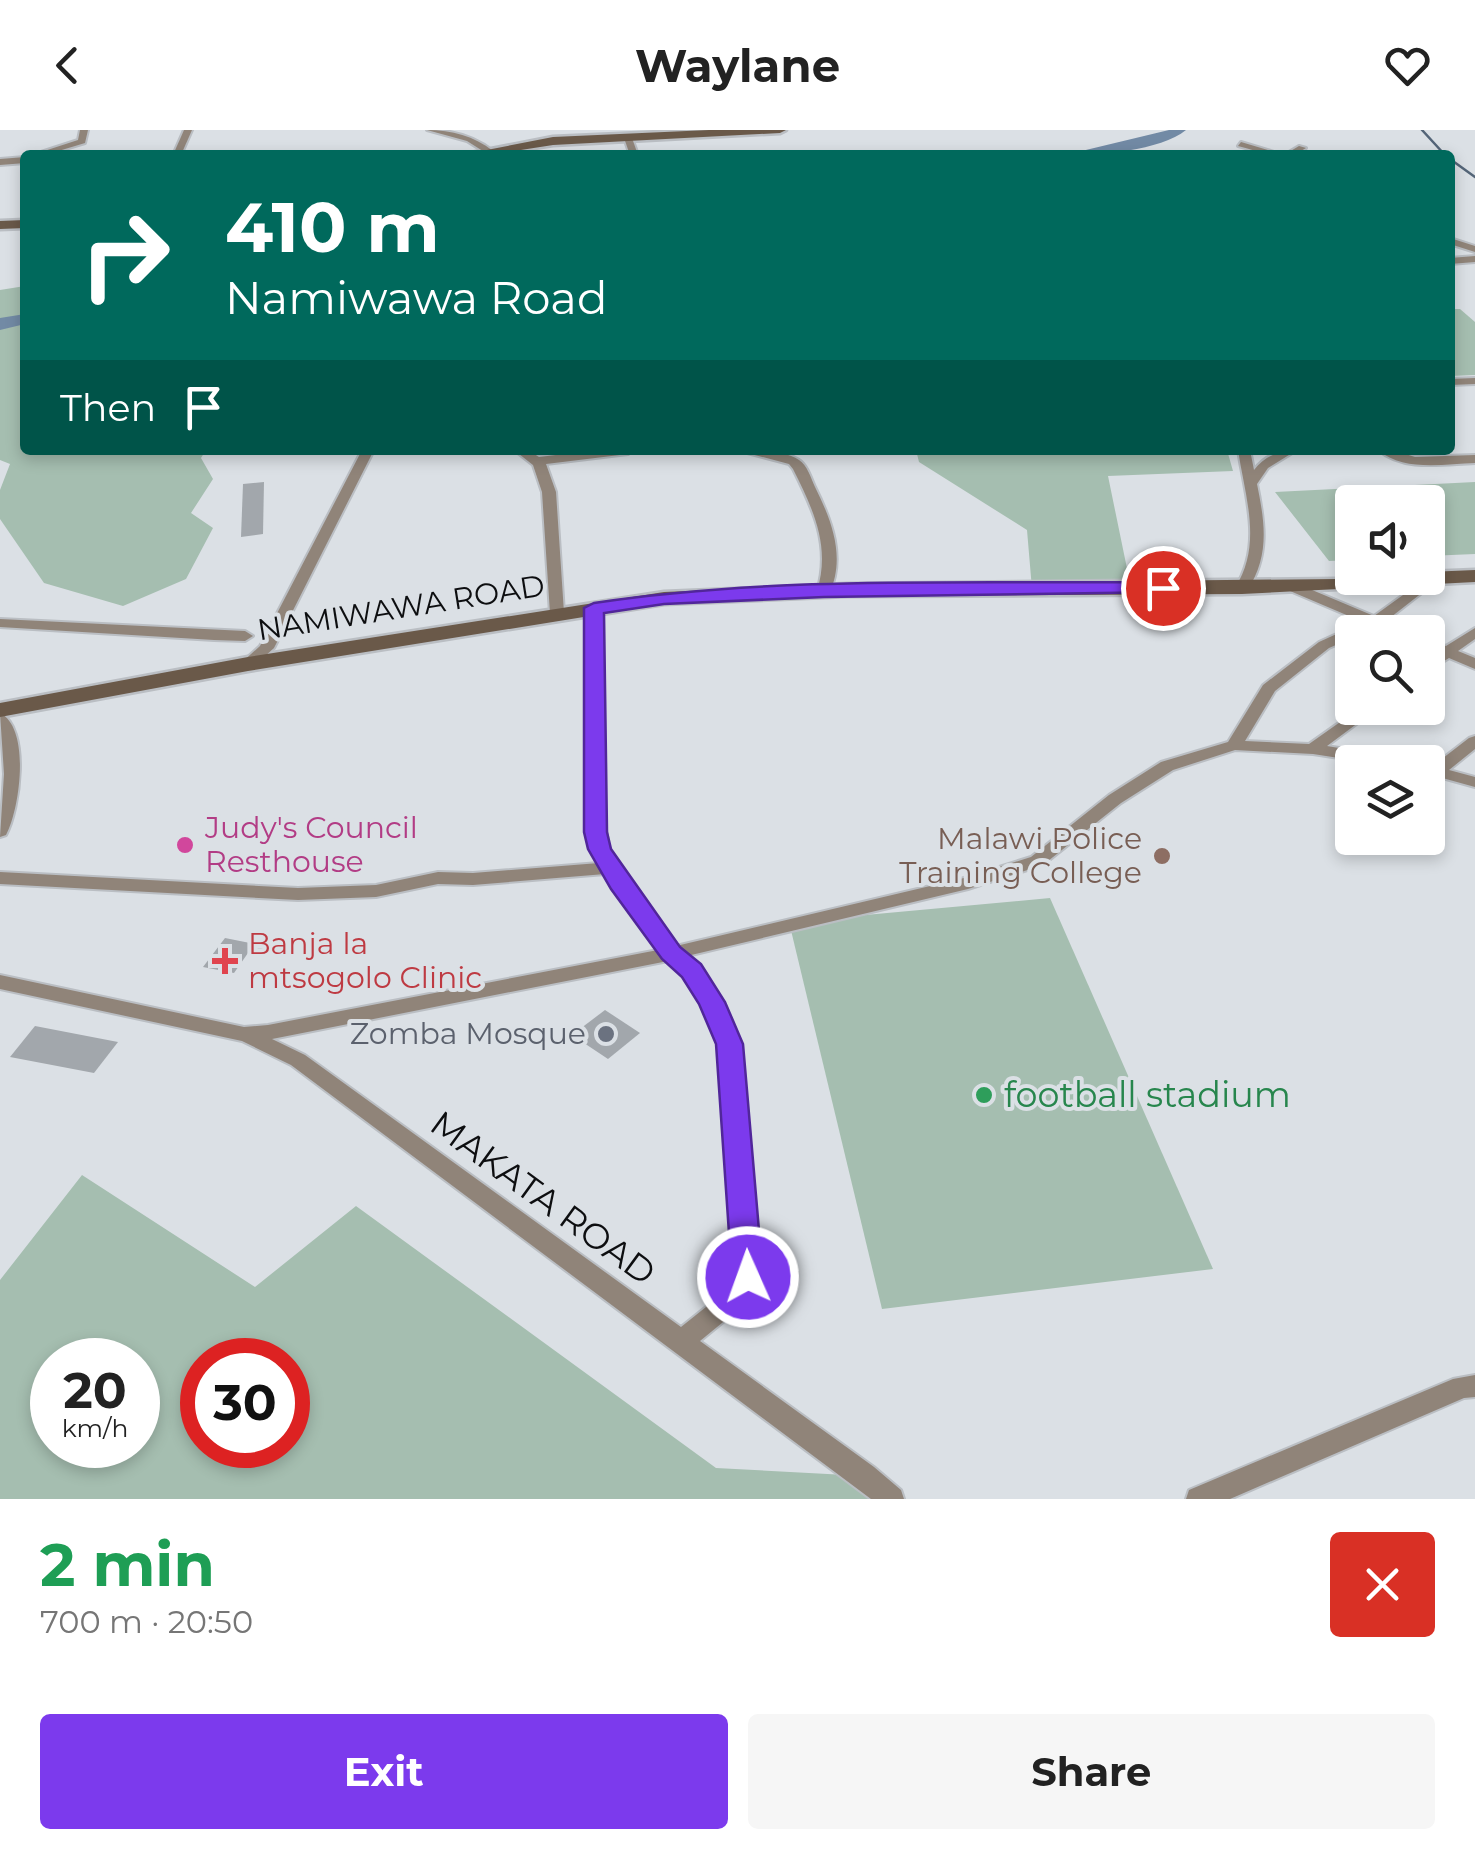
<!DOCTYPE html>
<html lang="en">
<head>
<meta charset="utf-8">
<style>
	body { margin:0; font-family:Montserrat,sans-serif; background:#f6f6f6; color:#222; height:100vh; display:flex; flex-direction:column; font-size:38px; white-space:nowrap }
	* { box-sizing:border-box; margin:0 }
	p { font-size:32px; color:#767676 }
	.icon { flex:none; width:55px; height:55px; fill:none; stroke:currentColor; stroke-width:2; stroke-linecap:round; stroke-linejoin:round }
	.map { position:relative; height:1369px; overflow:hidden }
	.panel { display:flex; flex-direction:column; background:#fff; flex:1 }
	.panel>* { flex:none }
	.hud { position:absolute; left:20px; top:20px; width:1435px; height:305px; border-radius:10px; box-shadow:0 5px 15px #0003; background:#00695c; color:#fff; overflow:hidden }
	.controls { position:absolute; left:1335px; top:355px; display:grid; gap:20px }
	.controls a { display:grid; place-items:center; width:110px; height:110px; border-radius:10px; background:#fff; box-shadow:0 5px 15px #0003; font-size:50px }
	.speed { position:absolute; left:30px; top:1208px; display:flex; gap:20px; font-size:50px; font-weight:700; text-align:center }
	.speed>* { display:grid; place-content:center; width:130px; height:130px; border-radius:50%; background:#fff; box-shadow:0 5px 15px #0003; line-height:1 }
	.speed small { font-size:25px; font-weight:400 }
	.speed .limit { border:15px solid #d22; background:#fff; color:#111 }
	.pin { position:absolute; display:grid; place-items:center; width:85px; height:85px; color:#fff; margin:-42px; border:5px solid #fff; border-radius:50%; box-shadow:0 2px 10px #0007 }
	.me { position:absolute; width:110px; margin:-55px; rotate:358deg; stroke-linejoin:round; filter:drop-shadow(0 0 8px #0008) }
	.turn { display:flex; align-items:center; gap:35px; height:210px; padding:0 40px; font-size:45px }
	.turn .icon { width:130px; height:130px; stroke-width:2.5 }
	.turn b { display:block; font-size:70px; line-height:85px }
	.then { display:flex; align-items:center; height:95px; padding:0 40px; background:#0003; gap:20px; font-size:38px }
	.round { display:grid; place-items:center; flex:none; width:105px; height:105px; border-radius:10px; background:#f6f6f6 }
	.summary { display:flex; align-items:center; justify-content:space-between; height:170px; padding:0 40px }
	h1 { font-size:60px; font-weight:700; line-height:75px; color:#1e9e55 }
	.primary-button { display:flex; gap:20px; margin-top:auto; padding:20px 40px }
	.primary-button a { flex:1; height:115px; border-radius:10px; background:#7c3aed; color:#fff; font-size:40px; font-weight:700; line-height:115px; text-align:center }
	.primary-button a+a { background:#f6f6f6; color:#222 }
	header { display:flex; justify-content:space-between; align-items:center; height:130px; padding:0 40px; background:#fff; font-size:45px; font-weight:700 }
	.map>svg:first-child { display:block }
	.green { fill:#a5beb0; fill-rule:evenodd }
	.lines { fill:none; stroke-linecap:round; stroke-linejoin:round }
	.stream { stroke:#546578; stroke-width:2.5 }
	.river { fill:#728aa5; fill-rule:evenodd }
	.building { fill:#a2a7ac }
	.street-casing { stroke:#babec3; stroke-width:4 }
	.secondary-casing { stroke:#babec3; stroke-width:5 }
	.street { fill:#908479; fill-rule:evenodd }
	.secondary { fill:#6a5949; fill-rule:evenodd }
	.route { fill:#7c3aed; stroke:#51269a; stroke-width:2.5 }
	.hotel-dot { fill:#d1479c; stroke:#dbe0e5; stroke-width:4 }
	.education-dot { fill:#8d6e63; stroke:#dbe0e5; stroke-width:4 }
	.health-dot { fill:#e0444e; stroke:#dbe0e5; stroke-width:4 }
	.worship-dot { fill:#6b7280; stroke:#dbe0e5; stroke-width:4 }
	.leisure-dot { fill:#2e9e5b; stroke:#dbe0e5; stroke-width:4 }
	.labels { text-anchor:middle; stroke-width:8; stroke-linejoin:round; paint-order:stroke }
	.street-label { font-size:30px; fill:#0d0e10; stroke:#dbe0e5 }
	.hotel-label { font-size:30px; fill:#b23c85; stroke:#dbe0e5; text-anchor:start }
	.education-label { font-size:30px; fill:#785e54; stroke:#dbe0e5; text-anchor:end }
	.health-label { font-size:30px; fill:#be3a42; stroke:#dbe0e5; text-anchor:start }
	.worship-label { font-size:30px; fill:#5b616d; stroke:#dbe0e5; text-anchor:end }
	.near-leisure-label { font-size:35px; fill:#27864d; stroke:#dbe0e5; text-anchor:start }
	.near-street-label { font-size:35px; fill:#0d0e10; stroke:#dbe0e5 }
</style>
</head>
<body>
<header><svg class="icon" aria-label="back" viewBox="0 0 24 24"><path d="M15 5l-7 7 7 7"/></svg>Waylane<svg class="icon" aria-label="heart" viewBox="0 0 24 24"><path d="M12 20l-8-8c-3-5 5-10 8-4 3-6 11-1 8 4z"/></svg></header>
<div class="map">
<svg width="1475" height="1369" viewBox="0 0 1475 1369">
	<rect width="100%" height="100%" fill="#dbe0e5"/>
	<g class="green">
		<path d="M25 156V320H206L201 328 213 349 191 383 213 398 186 449 123 476 44 453 0 389V360L10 334 0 330V160Z"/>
		<path d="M1450 179H1460L1475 192V245L1450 246Z"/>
		<path d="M916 320H1227L1233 341 1108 346 1131 458 1032 459 1027 400 919 332Z"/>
		<path d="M1475 352V424L1428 426V372H1352V430L1329 431 1275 362Z"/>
		<path d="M1050 768 1213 1139 882 1179 789 792Z"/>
		<path d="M82 1045 255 1157 356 1076 716 1338 865 1346 891 1369H0V1150ZM52 1230H138V1315H52ZM202 1230H288V1315H202Z"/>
	</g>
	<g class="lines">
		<g class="stream">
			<path d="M1422 0 1445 25"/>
			<path d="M1450 29 1475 47"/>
		</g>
		<g class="river">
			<path d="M1169 0H1186C1161 21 1097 25 1065 25Z"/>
			<path d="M25 184V194L0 200V188Z"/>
		</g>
	</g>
	<g class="building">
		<path d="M264 352 263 404 241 407 243 354Z"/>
		<path d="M225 808 255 814 257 810 271 812 261 825 248 823 234 843 203 837Z"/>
		<path d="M605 880 640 903 608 929 572 905Z"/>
		<path d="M35 896 118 912 94 943 10 927Z"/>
	</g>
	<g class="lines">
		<defs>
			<g id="street">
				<path d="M80 0H88L85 13 45 25H32L78 10Z"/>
				<path d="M184 0H192L181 25H173Z"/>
				<path d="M427 0C452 0 474 6 493 21L486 23 467 11Z"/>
				<path d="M628 6 632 8 638 25H630L624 8Z"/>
				<path d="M1241 12 1284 25 1299 16 1306 18C1285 32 1261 22 1238 16Z"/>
				<path d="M25 27V33L0 35V29Z"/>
				<path d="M1450 108 1475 116V122L1450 114Z"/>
				<path d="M1475 126V132L1450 134V128Z"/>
				<path d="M1475 248V254L1450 255V249Z"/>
				<path d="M362 320H374L274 518 253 537H243L240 534 260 516Z"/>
				<path d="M514 320H528L539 327 597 320H634L628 324 546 334 556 362 564 483 562 486 557 487 550 483 542 362 533 335Z"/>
				<path d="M736 320C754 320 783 319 799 330 807 335 811 348 815 357 832 391 846 428 829 464L824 465 817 461C831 416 813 379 793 339L789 334Z"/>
				<path d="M1238 320H1250L1254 340C1264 326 1280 320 1297 320L1268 338 1257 354C1265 393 1270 426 1247 461L1242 462 1235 458C1263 414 1245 367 1238 320Z"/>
				<path d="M1378 320H1393L1415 327 1475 325V333C1443 334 1404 342 1378 320Z"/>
				<path d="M1432 444 1437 445V451L1386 491 1406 499 1408 502H1389L1376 497 1364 502H1352V508L1329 518 1275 561 1245 611 1309 614 1360 578H1378L1327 616 1392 627 1400 632H1365L1313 624 1235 620 1173 640 1121 673 1043 735 968 759 687 826 698 836 719 868 740 914 759 1147 739 1179 700 1211 874 1337 901 1360 904 1369H871L291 935 242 911 0 859V845L244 897 268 895 658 820 605 744 473 755 438 754 376 767 298 770 0 754V742L298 758 376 755 438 742 473 743 599 733 591 719 586 687 589 475H599L601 478 604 687 609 719 627 750 676 816 964 748 1031 727 1109 665 1161 632 1228 612 1263 555 1319 512 1363 492 1283 458V452H1293L1374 486ZM668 831 684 846 703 874 720 914 735 1145 721 1165 681 1197 305 925 272 909Z"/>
				<path d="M0 489 245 501 253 506 245 511 214 510 0 497Z"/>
				<path d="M1475 498V509L1458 521 1475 528V539L1449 528 1428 541V529L1436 523 1428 519V510L1446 516Z"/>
				<path d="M0 583C31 598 20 679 6 705L0 707 4 644Z"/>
				<path d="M1475 606V619L1449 640 1475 647V657L1428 644V634L1434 635 1469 608Z"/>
				<path d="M1475 1245V1267L1464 1268 1230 1369H1186L1189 1360 1453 1249Z"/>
			</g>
			<g id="secondary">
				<path d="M709 0H786L780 3 553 15 489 25H461L553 7Z"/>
				<path d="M25 90V98L0 99V91Z"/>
				<path d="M1475 440V452L1242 464 847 466 664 474 248 541 0 587V573L248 527 664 462 847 454 1428 448V442Z"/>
			</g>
		</defs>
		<use href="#street" class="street-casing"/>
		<use href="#secondary" class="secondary-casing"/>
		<use href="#street" class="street"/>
		<use href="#secondary" class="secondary"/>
	</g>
	<path class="route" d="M1163 452 1172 458 1169 462 824 467 664 474 604 483 607 702 611 719 680 817 701 834 725 872 743 914 763 1147 758 1156 748 1160 737 1156 732 1147 716 914 699 874 682 847 662 829 611 759 588 719 584 702V478L594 473C781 445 974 454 1163 452Z"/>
	<circle class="hotel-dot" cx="185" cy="715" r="10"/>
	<circle class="education-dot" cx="1162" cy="726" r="10"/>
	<path class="health-dot" d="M220 816h10v10h10v10h-10v10h-10v-10h-10v-10h10z"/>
	<circle class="worship-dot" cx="606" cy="904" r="10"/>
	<circle class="leisure-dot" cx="984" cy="965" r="10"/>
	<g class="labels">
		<g class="street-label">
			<text transform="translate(401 478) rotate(-9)" y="10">NAMIWAWA ROAD</text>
		</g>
		<g class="hotel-label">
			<text x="205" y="708">Judy's Council<tspan x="205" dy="34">Resthouse</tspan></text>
		</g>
		<g class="education-label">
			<text x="1142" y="719">Malawi Police<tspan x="1142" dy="34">Training College</tspan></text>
		</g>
		<g class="health-label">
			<text x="248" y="824">Banja la<tspan x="248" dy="34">mtsogolo Clinic</tspan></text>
		</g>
		<g class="worship-label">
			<text x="586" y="914">Zomba Mosque</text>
		</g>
		<g class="near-leisure-label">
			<text x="1004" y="977">football stadium</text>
		</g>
		<g class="near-street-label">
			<text transform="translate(543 1068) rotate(36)" y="12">MAKATA ROAD</text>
		</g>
	</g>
</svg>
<div class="controls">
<a><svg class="icon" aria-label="sound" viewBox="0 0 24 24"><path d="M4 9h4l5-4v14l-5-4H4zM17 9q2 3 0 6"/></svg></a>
<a><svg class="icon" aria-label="search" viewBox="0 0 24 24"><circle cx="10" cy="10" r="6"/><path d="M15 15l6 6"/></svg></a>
<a><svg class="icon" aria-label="layers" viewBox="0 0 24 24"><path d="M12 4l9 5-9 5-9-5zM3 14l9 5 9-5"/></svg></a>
</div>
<div class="speed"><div>20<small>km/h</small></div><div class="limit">30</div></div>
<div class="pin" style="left:1163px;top:458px;background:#d93025"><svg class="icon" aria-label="arrive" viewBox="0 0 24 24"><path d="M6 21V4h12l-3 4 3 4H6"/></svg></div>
<svg class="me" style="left:748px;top:1147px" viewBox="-20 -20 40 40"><circle r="17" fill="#7c3aed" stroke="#fff" stroke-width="3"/><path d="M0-11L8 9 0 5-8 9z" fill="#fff"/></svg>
<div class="hud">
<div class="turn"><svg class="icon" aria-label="right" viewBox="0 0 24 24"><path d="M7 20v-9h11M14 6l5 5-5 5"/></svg><div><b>410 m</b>Namiwawa Road</div></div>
<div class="then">Then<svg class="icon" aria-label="arrive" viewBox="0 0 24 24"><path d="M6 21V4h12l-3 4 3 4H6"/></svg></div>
</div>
</div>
<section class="panel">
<div class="summary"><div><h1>2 min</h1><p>700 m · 20:50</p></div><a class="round" style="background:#d93025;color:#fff"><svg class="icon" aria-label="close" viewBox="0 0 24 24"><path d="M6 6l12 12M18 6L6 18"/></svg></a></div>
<div class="primary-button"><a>Exit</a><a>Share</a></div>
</section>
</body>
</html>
